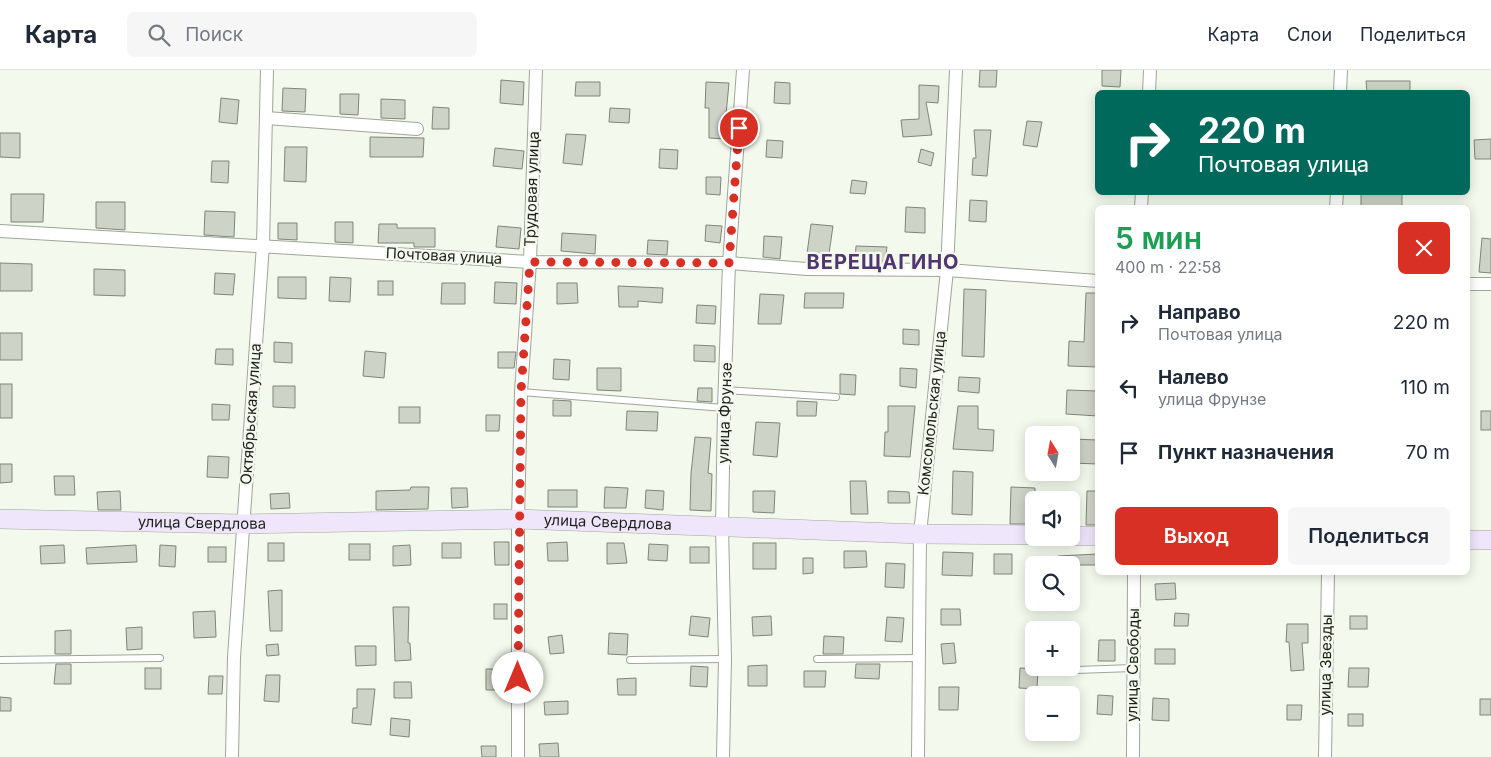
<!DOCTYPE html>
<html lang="ru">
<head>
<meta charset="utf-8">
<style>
	body { margin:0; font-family:Inter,sans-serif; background:#f6f6f7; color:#1f2937; height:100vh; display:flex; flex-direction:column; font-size:19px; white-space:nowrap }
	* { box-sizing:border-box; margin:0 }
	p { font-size:16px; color:#747a83 }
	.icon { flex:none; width:28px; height:28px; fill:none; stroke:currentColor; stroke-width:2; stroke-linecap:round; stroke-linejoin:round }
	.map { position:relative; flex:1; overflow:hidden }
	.drawer { position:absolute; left:1095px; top:135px; width:375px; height:370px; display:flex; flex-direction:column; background:#fff; border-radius:8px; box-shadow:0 2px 12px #0003 }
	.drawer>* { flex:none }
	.hud { position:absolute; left:1095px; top:20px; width:375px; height:105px; border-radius:8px; box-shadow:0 2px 12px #0003; background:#00695c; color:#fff; overflow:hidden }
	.needle { width:32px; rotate:349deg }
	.buttons { position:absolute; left:1025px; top:356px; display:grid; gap:10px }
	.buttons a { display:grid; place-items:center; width:55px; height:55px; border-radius:8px; background:#fff; box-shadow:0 2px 12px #0003; font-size:25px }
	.pin { position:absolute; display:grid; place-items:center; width:42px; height:42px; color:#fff; margin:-21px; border:2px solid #fff; border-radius:50%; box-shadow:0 1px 5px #0007 }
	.me { position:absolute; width:55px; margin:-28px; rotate:0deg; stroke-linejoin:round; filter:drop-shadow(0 0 4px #0008) }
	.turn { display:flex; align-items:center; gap:18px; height:105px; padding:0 20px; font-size:22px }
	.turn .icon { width:65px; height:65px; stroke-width:2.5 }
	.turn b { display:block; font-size:35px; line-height:42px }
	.round { display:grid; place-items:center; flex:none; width:52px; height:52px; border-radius:8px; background:#f6f6f7 }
	.headline { display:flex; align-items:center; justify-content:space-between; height:85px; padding:0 20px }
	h1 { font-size:30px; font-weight:600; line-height:38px; color:#1e9e55 }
	.button { display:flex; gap:10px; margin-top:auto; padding:10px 20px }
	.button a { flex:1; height:58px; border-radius:8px; background:#d93025; color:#fff; font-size:20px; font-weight:600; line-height:58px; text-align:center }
	.button a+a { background:#f6f6f7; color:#1f2937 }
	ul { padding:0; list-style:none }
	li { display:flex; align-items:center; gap:15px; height:65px; padding:0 20px }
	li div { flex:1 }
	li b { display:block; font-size:19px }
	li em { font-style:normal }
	header { display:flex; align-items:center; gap:30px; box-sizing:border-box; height:70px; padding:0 25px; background:#fff; border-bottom:1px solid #e0e1e3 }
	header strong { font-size:24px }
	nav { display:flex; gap:28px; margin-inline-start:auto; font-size:18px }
	.search { width:350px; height:45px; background:#f6f6f7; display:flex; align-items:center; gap:12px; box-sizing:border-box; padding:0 18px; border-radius:8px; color:#747a83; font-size:19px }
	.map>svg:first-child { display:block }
	.building { fill:#cdd3c6; stroke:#80857a }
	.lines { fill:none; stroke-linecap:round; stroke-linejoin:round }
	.lane-casing { stroke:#9fa599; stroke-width:8 }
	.street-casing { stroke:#9fa599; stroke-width:14 }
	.secondary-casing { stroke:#9fa599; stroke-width:20 }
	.lane { stroke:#fff; stroke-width:6 }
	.street { stroke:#fff; stroke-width:12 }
	.secondary { stroke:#f0e6fc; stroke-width:19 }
	.route { stroke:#d93025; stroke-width:9; stroke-dasharray:0 16.2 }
	.labels { text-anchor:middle; stroke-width:4.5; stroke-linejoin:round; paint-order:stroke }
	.street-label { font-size:15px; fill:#1e201c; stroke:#f3faed }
	.district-label { font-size:20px; font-weight:bold; letter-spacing:1px; fill:#513570; stroke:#f3faed }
</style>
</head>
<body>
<header>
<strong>Карта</strong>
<div class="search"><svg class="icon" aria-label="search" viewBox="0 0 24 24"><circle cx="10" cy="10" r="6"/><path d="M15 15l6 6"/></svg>Поиск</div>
<nav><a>Карта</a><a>Слои</a><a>Поделиться</a></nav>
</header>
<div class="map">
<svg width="1491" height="687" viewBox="0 0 1491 687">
	<rect width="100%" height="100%" fill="#f3faed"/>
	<g class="building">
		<path d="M980 0H997L996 17H979Z"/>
		<path d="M1102 0H1121L1120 17 1102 16Z"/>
		<path d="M501 10 524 12 523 35 500 33Z"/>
		<path d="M1366 11H1410V22H1367Z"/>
		<path d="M576 12H600V26H575Z"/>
		<path d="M706 12 729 13 725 55H727L726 69 709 68V38H705Z"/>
		<path d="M775 12 790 13V34L774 33Z"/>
		<path d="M919 15 939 16 938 33 926 32 932 65 903 67 901 50 919 49Z"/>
		<path d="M283 18 306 19 305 42 282 41Z"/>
		<path d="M340 24H359L358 45 340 44Z"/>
		<path d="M221 28 239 30 237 54 219 52Z"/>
		<path d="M381 29 405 30V49L381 48Z"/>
		<path d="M433 37 449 38V59H432Z"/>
		<path d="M610 38 630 39 629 53 609 52Z"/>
		<path d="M1027 51 1042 52 1037 77 1023 75Z"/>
		<path d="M974 60H991L987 106 972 105 973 88H976Z"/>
		<path d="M0 63H20V88L0 87Z"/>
		<path d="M566 64 586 65 582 95 563 93Z"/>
		<path d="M370 67 424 68 423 87H370Z"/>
		<path d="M1491 69V89H1475L1474 70Z"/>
		<path d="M767 70 783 71 782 88 766 87Z"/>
		<path d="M285 77H307L306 112 284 111Z"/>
		<path d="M495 78 524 81 522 99 493 96Z"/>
		<path d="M660 79 678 80 677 99 659 98Z"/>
		<path d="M921 79 934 83 931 96 918 92Z"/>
		<path d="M212 91H229L228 113 211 112Z"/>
		<path d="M706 107H721L720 125 706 124Z"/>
		<path d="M852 110 867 112 865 124 850 123Z"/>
		<rect x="1361" y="122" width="41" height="16"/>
		<path d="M11 124H44L43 152H11Z"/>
		<path d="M970 130 987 131 986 152 969 151Z"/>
		<path d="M96 132H125V160L96 158Z"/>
		<path d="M906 137 925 138V163L905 162Z"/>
		<path d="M205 141 235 142 234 167 204 165Z"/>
		<path d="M335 152H353V173L335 172Z"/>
		<path d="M278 153H297V170L278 169Z"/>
		<path d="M379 154H397V158H435V177H414V173H378Z"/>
		<path d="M811 154 833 156 828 191H806Z"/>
		<path d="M706 155 722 156 720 173 705 171Z"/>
		<path d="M498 156 521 158 519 179 496 177Z"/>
		<path d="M562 163 596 165 595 184 561 181Z"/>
		<path d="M764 166 782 167 780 189 763 187Z"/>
		<path d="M1482 168 1491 169V203L1479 202Z"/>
		<path d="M648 170 668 171 667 185 647 184Z"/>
		<path d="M856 176 887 177 885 191H855Z"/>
		<path d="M0 193 32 194V221H0Z"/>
		<path d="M94 199 125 200V226L94 225Z"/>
		<path d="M215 203 235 204 233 225 214 224Z"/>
		<path d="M278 207H306V229L278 228Z"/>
		<path d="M330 207 351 208 350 232 329 231Z"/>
		<rect x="378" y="211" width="15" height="14"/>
		<path d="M495 212 517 213 516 234 494 233Z"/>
		<path d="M442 213H465V234H441Z"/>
		<path d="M557 213H577L578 233 557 234Z"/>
		<path d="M618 216 663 218 662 233 638 231V237H619Z"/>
		<path d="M964 219 986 220 984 287 962 286Z"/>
		<path d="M805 223H844L843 238H804Z"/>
		<path d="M1086 223H1098V297L1068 296 1069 271 1084 272Z"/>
		<path d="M760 224 784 225 781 254H758Z"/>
		<path d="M697 235 716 236 715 254 696 253Z"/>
		<path d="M903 259 919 260V275L903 274Z"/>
		<rect x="0" y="263" width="22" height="27"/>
		<path d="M274 272 292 273V293L274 292Z"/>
		<path d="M694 275 715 276V292L694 291Z"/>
		<path d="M216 279H233V295L215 294Z"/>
		<path d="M365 281 386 283 384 308 363 306Z"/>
		<path d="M498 282H516L514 298H498Z"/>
		<path d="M554 289 570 290 569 310 553 309Z"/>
		<path d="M597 298H621V321L597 320Z"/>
		<path d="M900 298 917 299 916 318 900 316Z"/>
		<path d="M840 304 856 305 855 325 840 324Z"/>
		<path d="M959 307 980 308 979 323 958 321Z"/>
		<rect x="0" y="314" width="12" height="34"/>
		<path d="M273 316H295V338L273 337Z"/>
		<path d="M698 318H712V332L697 331Z"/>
		<path d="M1067 320 1098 321V346L1066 344Z"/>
		<path d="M553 330 571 331V346H553Z"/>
		<path d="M797 331 817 332 816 346H797Z"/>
		<path d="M212 334 230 335 229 350H212Z"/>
		<path d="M888 336H915L910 387 884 386 885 362H888Z"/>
		<path d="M958 336H978V359L994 360 993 381 953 379Z"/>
		<rect x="399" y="337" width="21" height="16"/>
		<path d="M627 341 658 342 657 361 626 360Z"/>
		<rect x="1481" y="341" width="10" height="19"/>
		<path d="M486 345H500L499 361H486Z"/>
		<path d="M756 352 780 353 777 387 753 385Z"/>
		<path d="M695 367 711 368 708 403 712 404 711 441 690 440 691 403Z"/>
		<path d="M1071 369 1098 370V394L1071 393Z"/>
		<path d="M208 386 229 387 228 408 207 407Z"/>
		<path d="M0 394H12V412L0 413Z"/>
		<path d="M953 401 973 402 972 445 952 444Z"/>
		<path d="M54 406H74L75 425H55Z"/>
		<path d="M850 411H866L868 444H851Z"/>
		<path d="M411 417H429L428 439 376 440V421L410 420Z"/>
		<path d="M605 417 628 418 626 438H604Z"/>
		<path d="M1011 417 1035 418 1034 454H1010Z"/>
		<path d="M451 418H467L468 437 452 438Z"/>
		<rect x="548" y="420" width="29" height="17"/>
		<path d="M646 420 664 421 663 440 645 438Z"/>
		<path d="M120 421 121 440H98L97 422Z"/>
		<path d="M753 421H775L774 443 753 442Z"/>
		<path d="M888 421 909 422 910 433H888Z"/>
		<path d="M1087 421H1098V455H1086Z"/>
		<path d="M289 423 290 438 271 439 270 424Z"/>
		<path d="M494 472H509V495H495Z"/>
		<path d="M567 472 568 491H548L547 473Z"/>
		<rect x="268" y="473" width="16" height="18"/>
		<rect x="442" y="473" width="19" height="15"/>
		<path d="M607 473H624L627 493 607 494Z"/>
		<rect x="753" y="473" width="23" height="26"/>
		<rect x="349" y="474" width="21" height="16"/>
		<path d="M649 474 668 475 667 491 648 490Z"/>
		<path d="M64 475 65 493 41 494 40 476Z"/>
		<path d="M136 475 137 492 87 494 86 478Z"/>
		<path d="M160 475 176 476 175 497 159 496Z"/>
		<path d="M410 475 411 495 393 496V476Z"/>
		<rect x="208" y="477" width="18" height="15"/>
		<rect x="690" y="477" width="19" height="16"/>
		<path d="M844 481H866L867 497 844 498Z"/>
		<path d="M943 482 973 483 972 506 942 505Z"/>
		<rect x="994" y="484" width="18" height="20"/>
		<path d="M1098 484V495H1058V486Z"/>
		<path d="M803 488H813V503L803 504Z"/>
		<path d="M886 493 905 494 904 518 885 517Z"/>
		<path d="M1175 513 1176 529 1156 530 1155 514Z"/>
		<path d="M282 520V561H270L268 521Z"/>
		<rect x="494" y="534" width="13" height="15"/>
		<path d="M393 537H409L408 573H410L411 590 395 591Z"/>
		<path d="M941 539H960L961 555H941Z"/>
		<path d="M215 541 216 567 194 568 193 542Z"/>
		<path d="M1175 543 1189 544 1188 556H1174Z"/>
		<path d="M691 546 710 548 708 567 689 565Z"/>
		<path d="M771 546 772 565 753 566 752 547Z"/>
		<rect x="1350" y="546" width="17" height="13"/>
		<path d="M887 547 904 548 902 572 885 571Z"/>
		<path d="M1287 554H1308V573H1302L1304 600 1291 601 1289 572H1286Z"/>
		<path d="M142 557V579L127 580 126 558Z"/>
		<path d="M71 560V584H55V561Z"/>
		<path d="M609 563 628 564 627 585 608 584Z"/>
		<path d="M562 565 564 583 550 584 548 567Z"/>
		<path d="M824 566 844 567 843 584H823Z"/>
		<path d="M1099 570H1115V591H1098Z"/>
		<path d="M954 573 956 593 943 594 941 574Z"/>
		<path d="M278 574 279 585 267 586 266 575Z"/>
		<path d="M355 576H376V595L356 596Z"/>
		<rect x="1155" y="579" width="20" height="15"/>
		<path d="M56 594H71V614H54Z"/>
		<path d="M856 594H880L879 609 855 608Z"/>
		<path d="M767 595V616H748V596Z"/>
		<path d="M691 596 708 597 707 617 690 616Z"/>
		<rect x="145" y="598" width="16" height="21"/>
		<path d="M1020 598 1038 599 1037 619 1019 618Z"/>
		<path d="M1349 598H1369L1368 617H1348Z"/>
		<path d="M486 599H505L506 620H486Z"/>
		<path d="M804 601H826L825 617H804Z"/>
		<path d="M266 605H280L279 632 264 631Z"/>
		<path d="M209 606H223L222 624H208Z"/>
		<path d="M636 608V625H618L617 609Z"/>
		<path d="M394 612H411L412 628H394Z"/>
		<path d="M939 617H959L958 640H939Z"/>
		<path d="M357 619H375L371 655 352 653 353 638H357Z"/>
		<path d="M1098 625 1113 626 1112 645 1097 644Z"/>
		<path d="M0 627 11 628V641H0Z"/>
		<path d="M1153 628 1169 629V651L1152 650Z"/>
		<rect x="1480" y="629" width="11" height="16"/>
		<path d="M568 631V644L545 645 544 632Z"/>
		<path d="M1287 635H1302L1301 650H1287Z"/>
		<rect x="1348" y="644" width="15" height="12"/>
		<path d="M391 648 410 650 409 667 390 665Z"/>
		<path d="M558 673 559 687H540L539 674Z"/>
		<path d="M481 676H496V687H482Z"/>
	</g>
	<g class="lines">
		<defs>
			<g id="lane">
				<path d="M725 320 836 327"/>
				<path d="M521 322 724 338"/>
				<path d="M817 589 920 588"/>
				<path d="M0 590 160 588"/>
				<path d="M630 590 725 589"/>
				<path d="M1048 601 1133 598"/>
			</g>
			<g id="street">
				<path d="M1149 22 1150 0"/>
				<path d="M1340 22 1341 0"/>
				<path d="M266 48 417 59"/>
				<path d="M1141 138 1142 122"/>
				<path d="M1336 138 1337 122"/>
				<path d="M0 161 530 192 729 193 807 199 947 200 1098 211"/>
				<path d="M1468 214H1491"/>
				<path d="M232 687 234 587 263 175 267 0"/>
				<path d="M518 687V449L521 322 530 192 536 0"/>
				<path d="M723 687 725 589 722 457 724 338 729 193 743 0"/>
				<path d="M918 687 920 464 947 200 956 0"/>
				<path d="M1133 687 1134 502"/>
				<path d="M1325 687 1328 502"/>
			</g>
			<g id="secondary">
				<path id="s1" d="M0 449 243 454 518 449 920 464 1034 465"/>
				<path d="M1071 466H1098"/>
				<path d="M1468 470H1491"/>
			</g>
		</defs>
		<use href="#lane" class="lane-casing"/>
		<use href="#street" class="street-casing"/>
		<use href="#secondary" class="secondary-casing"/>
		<use href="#lane" class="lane"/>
		<use href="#street" class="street"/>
		<use href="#secondary" class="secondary"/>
	</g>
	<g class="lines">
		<path class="route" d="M518 608 521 322 530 192 729 193 739 58"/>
	</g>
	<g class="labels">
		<g class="street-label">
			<text transform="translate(532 119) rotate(-88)" y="5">Трудовая улица</text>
			<text transform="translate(444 186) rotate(3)" y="5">Почтовая улица</text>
			<text transform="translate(725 343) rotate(-88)" y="5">улица Фрунзе</text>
			<text transform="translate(932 343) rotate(-84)" y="5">Комсомольская улица</text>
			<text transform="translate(251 344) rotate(-86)" y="5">Октябрьская улица</text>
			<text dy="5" stroke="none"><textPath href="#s1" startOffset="608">улица Свердлова</textPath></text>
			<text dy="5" stroke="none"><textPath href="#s1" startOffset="202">улица Свердлова</textPath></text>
			<text transform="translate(1133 595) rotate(-89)" y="5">улица Свободы</text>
			<text transform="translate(1326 595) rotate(-89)" y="5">улица Звезды</text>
		</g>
		<g class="district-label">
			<text x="883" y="199">ВЕРЕЩАГИНО</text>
		</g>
	</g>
</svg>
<div class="buttons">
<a><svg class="needle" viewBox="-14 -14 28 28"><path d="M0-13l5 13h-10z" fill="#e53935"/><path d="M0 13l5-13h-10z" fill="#747a83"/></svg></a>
<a><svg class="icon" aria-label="sound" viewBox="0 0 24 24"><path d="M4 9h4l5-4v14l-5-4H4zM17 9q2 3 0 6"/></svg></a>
<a><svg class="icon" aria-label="search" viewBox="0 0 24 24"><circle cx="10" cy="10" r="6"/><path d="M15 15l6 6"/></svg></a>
<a>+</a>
<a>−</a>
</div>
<div class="pin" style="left:739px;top:58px;background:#d93025"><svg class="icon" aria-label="arrive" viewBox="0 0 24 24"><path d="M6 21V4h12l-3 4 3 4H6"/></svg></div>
<svg class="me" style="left:518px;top:608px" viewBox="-20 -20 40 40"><circle r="19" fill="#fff"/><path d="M0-13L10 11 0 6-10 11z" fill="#d93025"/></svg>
<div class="hud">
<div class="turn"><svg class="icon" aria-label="right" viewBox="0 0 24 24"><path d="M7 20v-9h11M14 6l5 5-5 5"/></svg><div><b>220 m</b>Почтовая улица</div></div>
</div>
<section class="drawer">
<div class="headline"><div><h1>5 мин</h1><p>400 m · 22:58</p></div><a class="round" style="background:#d93025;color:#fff"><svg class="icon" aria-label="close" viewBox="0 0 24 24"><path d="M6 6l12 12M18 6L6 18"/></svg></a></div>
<ul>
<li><svg class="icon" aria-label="right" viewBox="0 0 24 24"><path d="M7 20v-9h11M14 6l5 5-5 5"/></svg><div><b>Направо</b><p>Почтовая улица</p></div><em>220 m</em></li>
<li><svg class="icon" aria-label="left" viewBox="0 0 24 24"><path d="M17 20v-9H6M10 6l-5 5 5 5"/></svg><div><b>Налево</b><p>улица Фрунзе</p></div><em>110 m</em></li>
<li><svg class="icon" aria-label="arrive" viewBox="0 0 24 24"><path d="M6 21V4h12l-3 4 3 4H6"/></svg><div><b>Пункт назначения</b></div><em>70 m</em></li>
</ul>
<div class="button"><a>Выход</a><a>Поделиться</a></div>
</section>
</div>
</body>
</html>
